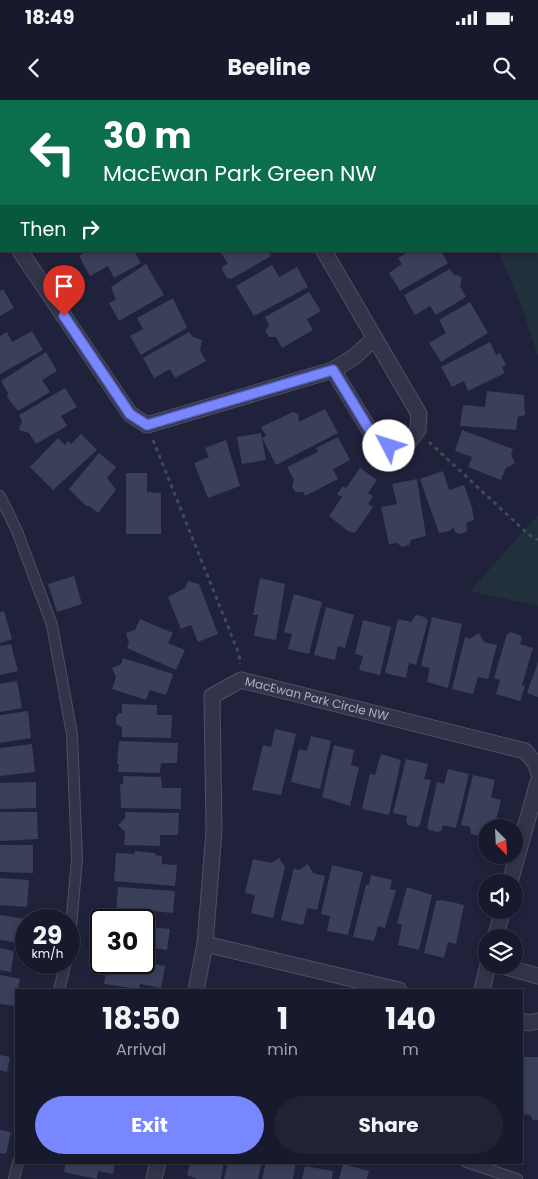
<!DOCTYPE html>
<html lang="en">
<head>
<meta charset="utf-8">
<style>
	body { margin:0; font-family:Poppins,sans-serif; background:#202334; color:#f1f3f6; height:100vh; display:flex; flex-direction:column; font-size:19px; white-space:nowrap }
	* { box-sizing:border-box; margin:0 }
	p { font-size:16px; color:#9ea1a9 }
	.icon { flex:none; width:28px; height:28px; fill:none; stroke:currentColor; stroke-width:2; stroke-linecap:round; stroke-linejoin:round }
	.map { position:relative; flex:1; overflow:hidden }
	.panel { position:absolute; left:15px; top:889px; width:508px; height:175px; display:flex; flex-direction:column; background:#171a2c; border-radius:0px; box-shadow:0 2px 8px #0003,0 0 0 1px #363848 }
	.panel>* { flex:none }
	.banner { position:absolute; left:0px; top:0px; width:539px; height:152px; box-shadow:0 2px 8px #0003,0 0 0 1px #363848; background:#0b6e4f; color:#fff; overflow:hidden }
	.needle { width:32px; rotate:156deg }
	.tools { position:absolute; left:478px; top:719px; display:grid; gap:10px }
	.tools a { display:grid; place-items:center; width:45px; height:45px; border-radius:50%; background:#171a2c; box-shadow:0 2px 8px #0003,0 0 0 1px #363848; font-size:25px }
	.speed { position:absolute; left:15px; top:809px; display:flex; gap:10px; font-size:25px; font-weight:700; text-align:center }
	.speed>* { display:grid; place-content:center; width:65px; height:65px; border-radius:50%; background:#171a2c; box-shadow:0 2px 8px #0003,0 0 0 1px #363848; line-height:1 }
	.speed small { font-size:12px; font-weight:400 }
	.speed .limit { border:2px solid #111; border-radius:8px; background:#fff; color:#111 }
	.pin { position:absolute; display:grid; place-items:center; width:42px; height:42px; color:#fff; margin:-51px -21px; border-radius:50% 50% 50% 0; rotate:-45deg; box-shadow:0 0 5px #0007 }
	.pin .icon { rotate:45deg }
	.me { position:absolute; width:55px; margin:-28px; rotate:310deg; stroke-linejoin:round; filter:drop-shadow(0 0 4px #0008) }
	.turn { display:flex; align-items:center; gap:18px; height:105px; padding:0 20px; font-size:22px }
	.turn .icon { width:65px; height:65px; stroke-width:2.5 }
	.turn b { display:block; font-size:35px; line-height:42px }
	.then { display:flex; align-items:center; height:48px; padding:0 20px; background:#0003; gap:10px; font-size:19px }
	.eta { display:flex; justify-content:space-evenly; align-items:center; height:85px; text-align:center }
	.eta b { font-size:30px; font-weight:700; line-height:35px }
	.primary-button { display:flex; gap:10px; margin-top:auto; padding:10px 20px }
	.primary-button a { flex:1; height:58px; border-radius:30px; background:#7987ff; color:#fff; font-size:20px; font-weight:700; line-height:58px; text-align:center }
	.primary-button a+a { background:#202334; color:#f1f3f6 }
	.status { display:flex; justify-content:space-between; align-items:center; height:35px; padding:0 25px; background:#171a2c; direction:ltr }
	.status svg { height:14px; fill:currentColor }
	header { display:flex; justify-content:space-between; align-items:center; height:65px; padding:0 20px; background:#171a2c; font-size:22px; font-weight:700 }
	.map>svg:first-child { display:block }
	.green { fill:#21303b }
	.building { fill:#3a3f5a }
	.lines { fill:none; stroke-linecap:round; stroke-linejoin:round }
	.lane-casing { stroke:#4d5065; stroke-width:12 }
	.street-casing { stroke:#4d5065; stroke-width:17 }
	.path { stroke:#3b4c55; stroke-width:3; stroke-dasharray:4 4; stroke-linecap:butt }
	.lane { stroke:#32354a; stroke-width:10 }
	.street { stroke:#32354a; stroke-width:15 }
	.route-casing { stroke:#4f58a6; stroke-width:12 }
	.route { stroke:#7987ff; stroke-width:9 }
	.labels { text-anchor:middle; stroke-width:4; stroke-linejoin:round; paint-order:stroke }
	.street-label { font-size:12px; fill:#adafc7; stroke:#181b2e }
</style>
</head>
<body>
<div class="status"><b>18:49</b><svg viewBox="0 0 49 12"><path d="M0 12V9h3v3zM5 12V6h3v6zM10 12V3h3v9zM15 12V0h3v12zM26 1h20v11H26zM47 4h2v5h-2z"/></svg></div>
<header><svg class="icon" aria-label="back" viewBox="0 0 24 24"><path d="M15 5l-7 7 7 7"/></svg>Beeline<svg class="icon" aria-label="search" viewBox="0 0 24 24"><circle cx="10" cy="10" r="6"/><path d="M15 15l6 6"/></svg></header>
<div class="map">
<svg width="538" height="1079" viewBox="0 0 538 1079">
	<rect width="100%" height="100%" fill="#1f223a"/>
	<g class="green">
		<path d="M406 0H538V257L520 202 498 151H538V1Z"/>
		<path d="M538 415V506L470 491Z"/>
	</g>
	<g class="building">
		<path d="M87 151H134L141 163 114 178 108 166 90 176 79 156Z"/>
		<path d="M220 151H268L271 156 231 179 227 178 222 170 223 166 228 164Z"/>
		<path d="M409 151H441L448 163 400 191 389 173 402 164 398 158Z"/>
		<path d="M146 164 164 195 119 221 109 203 116 200 111 187Z"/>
		<path d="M272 165 279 177 297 167 308 187 254 216 236 186Z"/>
		<path d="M450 169 453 174 462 177 460 186 466 197 436 215 430 206 415 215 404 195Z"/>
		<path d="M3 189 14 208 0 216V191Z"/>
		<path d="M309 192 321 211 307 219 313 230 282 248 276 237H269L265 231 269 225 265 217Z"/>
		<path d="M173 198 187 228 141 255 130 236 143 229 137 218Z"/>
		<path d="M470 202 488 233 441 262 429 243 446 233 439 220Z"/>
		<path d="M32 231 43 250 0 274V236L7 232 12 242Z"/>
		<path d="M189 232 193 237 202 240 200 250 206 261 175 278 170 269 154 278 143 258Z"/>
		<path d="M490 242 496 255 500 253 506 265 502 267 505 273 468 291 464 281 452 287 441 267Z"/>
		<path d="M46 252 57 271 42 280 50 292 18 311 7 297 8 293 1 281Z"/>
		<path d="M65 288 77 307 61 316 67 326 36 344 29 333 19 330 22 321 19 315Z"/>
		<path d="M487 291 524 295 525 315 518 317 516 330 460 326 463 305 485 307Z"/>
		<path d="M325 309 338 333 276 365 262 338 266 336 261 327 293 312 298 314 299 322Z"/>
		<path d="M462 330 513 349 511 354 515 363 506 368 501 380 468 367 472 357 455 351Z"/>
		<path d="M261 333 266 360 242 364 237 337Z"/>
		<path d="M81 334 97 350 53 390 30 367 58 338 65 345 68 341 71 344Z"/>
		<path d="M338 337 350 360 333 369 338 379 305 396 303 392H295L292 386 294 380 287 367 318 352 316 348Z"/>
		<path d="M226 340 240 386 208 398 194 363 209 357 205 348Z"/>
		<path d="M99 353 116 367 107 378 116 390 98 413 89 406H86L69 389Z"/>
		<path d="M360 368 377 380 368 393 373 396 368 404 373 407 355 433 348 431 329 416 342 397 337 394 343 386 346 388Z"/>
		<path d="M443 371 449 390 464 385 472 408 474 420 466 423 467 428 466 432 459 434 455 432 453 427 450 431 439 433 420 379Z"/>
		<path d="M126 373H147V392L161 393V434H126Z"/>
		<path d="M417 379 426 436 411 440 409 445 402 447 397 443 389 444 381 407 397 404 392 384Z"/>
		<path d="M74 476 82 504 57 512 48 484Z"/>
		<path d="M260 478 285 484 276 540 254 536 258 515H253Z"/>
		<path d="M188 481 199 484 218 534 198 542 191 525 181 529 168 497 185 488Z"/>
		<path d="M294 494 322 502 309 554 288 549 292 534 284 532Z"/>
		<path d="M326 507 354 515 345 548 338 546 335 560 314 555Z"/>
		<path d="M4 511 12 539 0 543V512Z"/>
		<path d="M416 515 425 517 428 521 416 565 409 563 406 578 385 573 398 519 411 522Z"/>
		<path d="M432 517 462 524 448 588 427 582 430 568 421 566Z"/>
		<path d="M140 519 173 533 168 543 185 550 176 570 127 548 129 543 126 533 135 530Z"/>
		<path d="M363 520 391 527 380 575 359 570 363 556 355 554Z"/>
		<path d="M511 532 520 535 522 538 520 544 533 548 522 585 525 586 520 601 496 594 500 580 494 578 507 534Z"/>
		<path d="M479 533 484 542 497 545 488 579 478 577 473 594 452 589 465 537 470 539Z"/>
		<path d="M11 544 18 571 0 575V546Z"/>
		<path d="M123 558 173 574 166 595 150 590 146 600 112 589 116 577 112 568 121 564Z"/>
		<path d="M538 562V597L527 593Z"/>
		<path d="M17 581 22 608 0 612V584Z"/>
		<path d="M122 604 157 605V615H172L171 638 122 637V627L116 624V617L119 613H122Z"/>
		<path d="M28 611 31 638 0 643V615Z"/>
		<path d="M275 629 296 634 281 695 252 690 263 645 271 647Z"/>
		<path d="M311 636 331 641 320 689 291 682 299 649 307 651Z"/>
		<path d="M119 641 178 643 177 663H161L160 673 118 672 119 664H117Z"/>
		<path d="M32 644 35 672 0 676V648Z"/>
		<path d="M334 645 354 650 351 665 359 667 350 706 322 697Z"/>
		<path d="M381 654 401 660 389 715 362 709 370 674 375 675Z"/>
		<path d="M406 659 428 664 424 679 431 680 420 725 417 727 408 725 406 721 407 716 393 713Z"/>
		<path d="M448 669 469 674 456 728 443 725 441 731 437 732 429 730 427 727 437 682 444 684Z"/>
		<path d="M473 675 495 680 491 697 501 700 494 728H486V731H483L479 736 471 734 470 727 461 725Z"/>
		<path d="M123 676 161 677 162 688H181V709L121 708 120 684H123Z"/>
		<path d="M36 682V708L0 709V683Z"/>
		<path d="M0 712H37L38 739 0 741Z"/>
		<path d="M125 712 179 713 178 735H160V746L124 745 125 732 118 725 125 718Z"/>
		<path d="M0 745H33V773L0 772Z"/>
		<path d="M135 751 155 753V755L162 756V764L177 765 175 786 114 781 116 753 134 754Z"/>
		<path d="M279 758 285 767 273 818 251 813 255 795 245 793 253 759 271 763Z"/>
		<path d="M308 764 313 773 325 776 317 810 307 808 303 825 281 820 294 768 299 770Z"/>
		<path d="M332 765 363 772 348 835 327 831 330 816 321 814Z"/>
		<path d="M371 775 392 780 390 789 396 790 385 828 378 826 374 841 353 837 366 785H369Z"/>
		<path d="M0 778 29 780 27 807 0 805Z"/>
		<path d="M118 787 175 791 173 813 152 811V817L116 814Z"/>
		<path d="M407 787 432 795 419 850 398 845 402 825 397 823Z"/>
		<path d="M442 800 464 805 456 844 448 842 444 858 424 853 436 801Z"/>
		<path d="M0 815 26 819V844L0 840Z"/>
		<path d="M144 826 170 829 167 850 152 848 151 856 144 855Z"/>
		<path d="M0 848 14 851 11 872 0 870Z"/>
		<path d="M107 862H143L165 866 161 888 140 884 139 889 104 884Z"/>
		<path d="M0 875 20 879 14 906 0 904Z"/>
		<path d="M0 955 10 957 7 972 0 970Z"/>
		<path d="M522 957H538V1020H533L530 1015 521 1014Z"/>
		<path d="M0 1030 11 1032 6 1054 0 1053Z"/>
		<path d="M66 1062H115L113 1074 98 1071 97 1079 64 1072Z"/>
		<path d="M190 1062H224L221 1079H197L187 1075Z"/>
		<path d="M228 1062H262L258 1079H224Z"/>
		<path d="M266 1062H296L293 1079H262Z"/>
		<path d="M343 1064 369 1071 367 1079H339Z"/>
		<path d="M305 1066 333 1071 332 1079H302Z"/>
	</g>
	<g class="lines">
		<defs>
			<g id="lane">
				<path d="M0 396 17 431 52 525 72 634 77 759 69 849"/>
				<path d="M59 890 66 862"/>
				<path d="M466 1062 517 1079"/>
				<path d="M14 1079 18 1062"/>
			</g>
			<g id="street">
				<path d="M235 0 236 1"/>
				<path d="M0 122 1 124"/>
				<path d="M20 151 130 314 147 325 333 270 354 257 375 238"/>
				<path d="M324 151 419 314 418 330 407 344 389 346 375 339 333 270"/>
				<path d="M510 782 538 682"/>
				<path d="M495 838 503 810"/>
				<path d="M499 865 538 876"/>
				<path d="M196 890 205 844"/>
				<path id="s1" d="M399 890 205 844 214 731 212 596 241 580 525 651 536 664 538 672"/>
				<path d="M482 890 488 865"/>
				<path d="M521 921 529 923 538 921"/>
				<path d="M154 1079 158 1062"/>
			</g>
		</defs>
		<use href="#lane" class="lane-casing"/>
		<use href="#street" class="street-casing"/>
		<g class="path">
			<path d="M502 0 503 1"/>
			<path d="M153 340 239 554 240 564"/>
			<path d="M429 342 528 434 538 440"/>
		</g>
		<use href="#lane" class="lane"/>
		<use href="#street" class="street"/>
	</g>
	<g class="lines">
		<defs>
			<path id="route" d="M64 216 130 314 147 325 333 270 375 339 389 346"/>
		</defs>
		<use href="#route" class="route-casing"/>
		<use href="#route" class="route"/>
	</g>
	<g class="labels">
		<g class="street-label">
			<text dy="4" stroke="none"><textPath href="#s1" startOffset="559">MacEwan Park Circle NW</textPath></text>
		</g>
	</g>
</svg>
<div class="tools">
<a><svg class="needle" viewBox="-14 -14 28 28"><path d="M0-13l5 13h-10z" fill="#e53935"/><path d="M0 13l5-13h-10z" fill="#9ea1a9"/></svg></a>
<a><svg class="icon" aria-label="sound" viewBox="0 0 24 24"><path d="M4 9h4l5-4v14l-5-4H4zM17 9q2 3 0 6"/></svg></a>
<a><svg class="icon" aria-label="layers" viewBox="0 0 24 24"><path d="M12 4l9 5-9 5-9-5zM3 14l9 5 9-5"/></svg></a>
</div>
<div class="speed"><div>29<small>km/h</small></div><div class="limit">30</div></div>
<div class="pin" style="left:64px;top:216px;background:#d93025"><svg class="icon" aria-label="arrive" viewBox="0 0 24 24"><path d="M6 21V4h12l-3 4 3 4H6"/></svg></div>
<svg class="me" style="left:389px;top:346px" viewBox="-20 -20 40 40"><circle r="19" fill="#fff"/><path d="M0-13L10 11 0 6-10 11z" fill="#7987ff"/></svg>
<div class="banner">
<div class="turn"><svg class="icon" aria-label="left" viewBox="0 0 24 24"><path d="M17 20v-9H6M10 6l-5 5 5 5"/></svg><div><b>30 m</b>MacEwan Park Green NW</div></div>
<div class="then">Then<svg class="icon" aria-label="right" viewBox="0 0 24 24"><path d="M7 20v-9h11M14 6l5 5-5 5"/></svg></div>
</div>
<section class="panel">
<div class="eta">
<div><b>18:50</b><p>Arrival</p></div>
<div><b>1</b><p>min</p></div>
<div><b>140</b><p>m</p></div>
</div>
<div class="primary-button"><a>Exit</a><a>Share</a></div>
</section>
</div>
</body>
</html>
